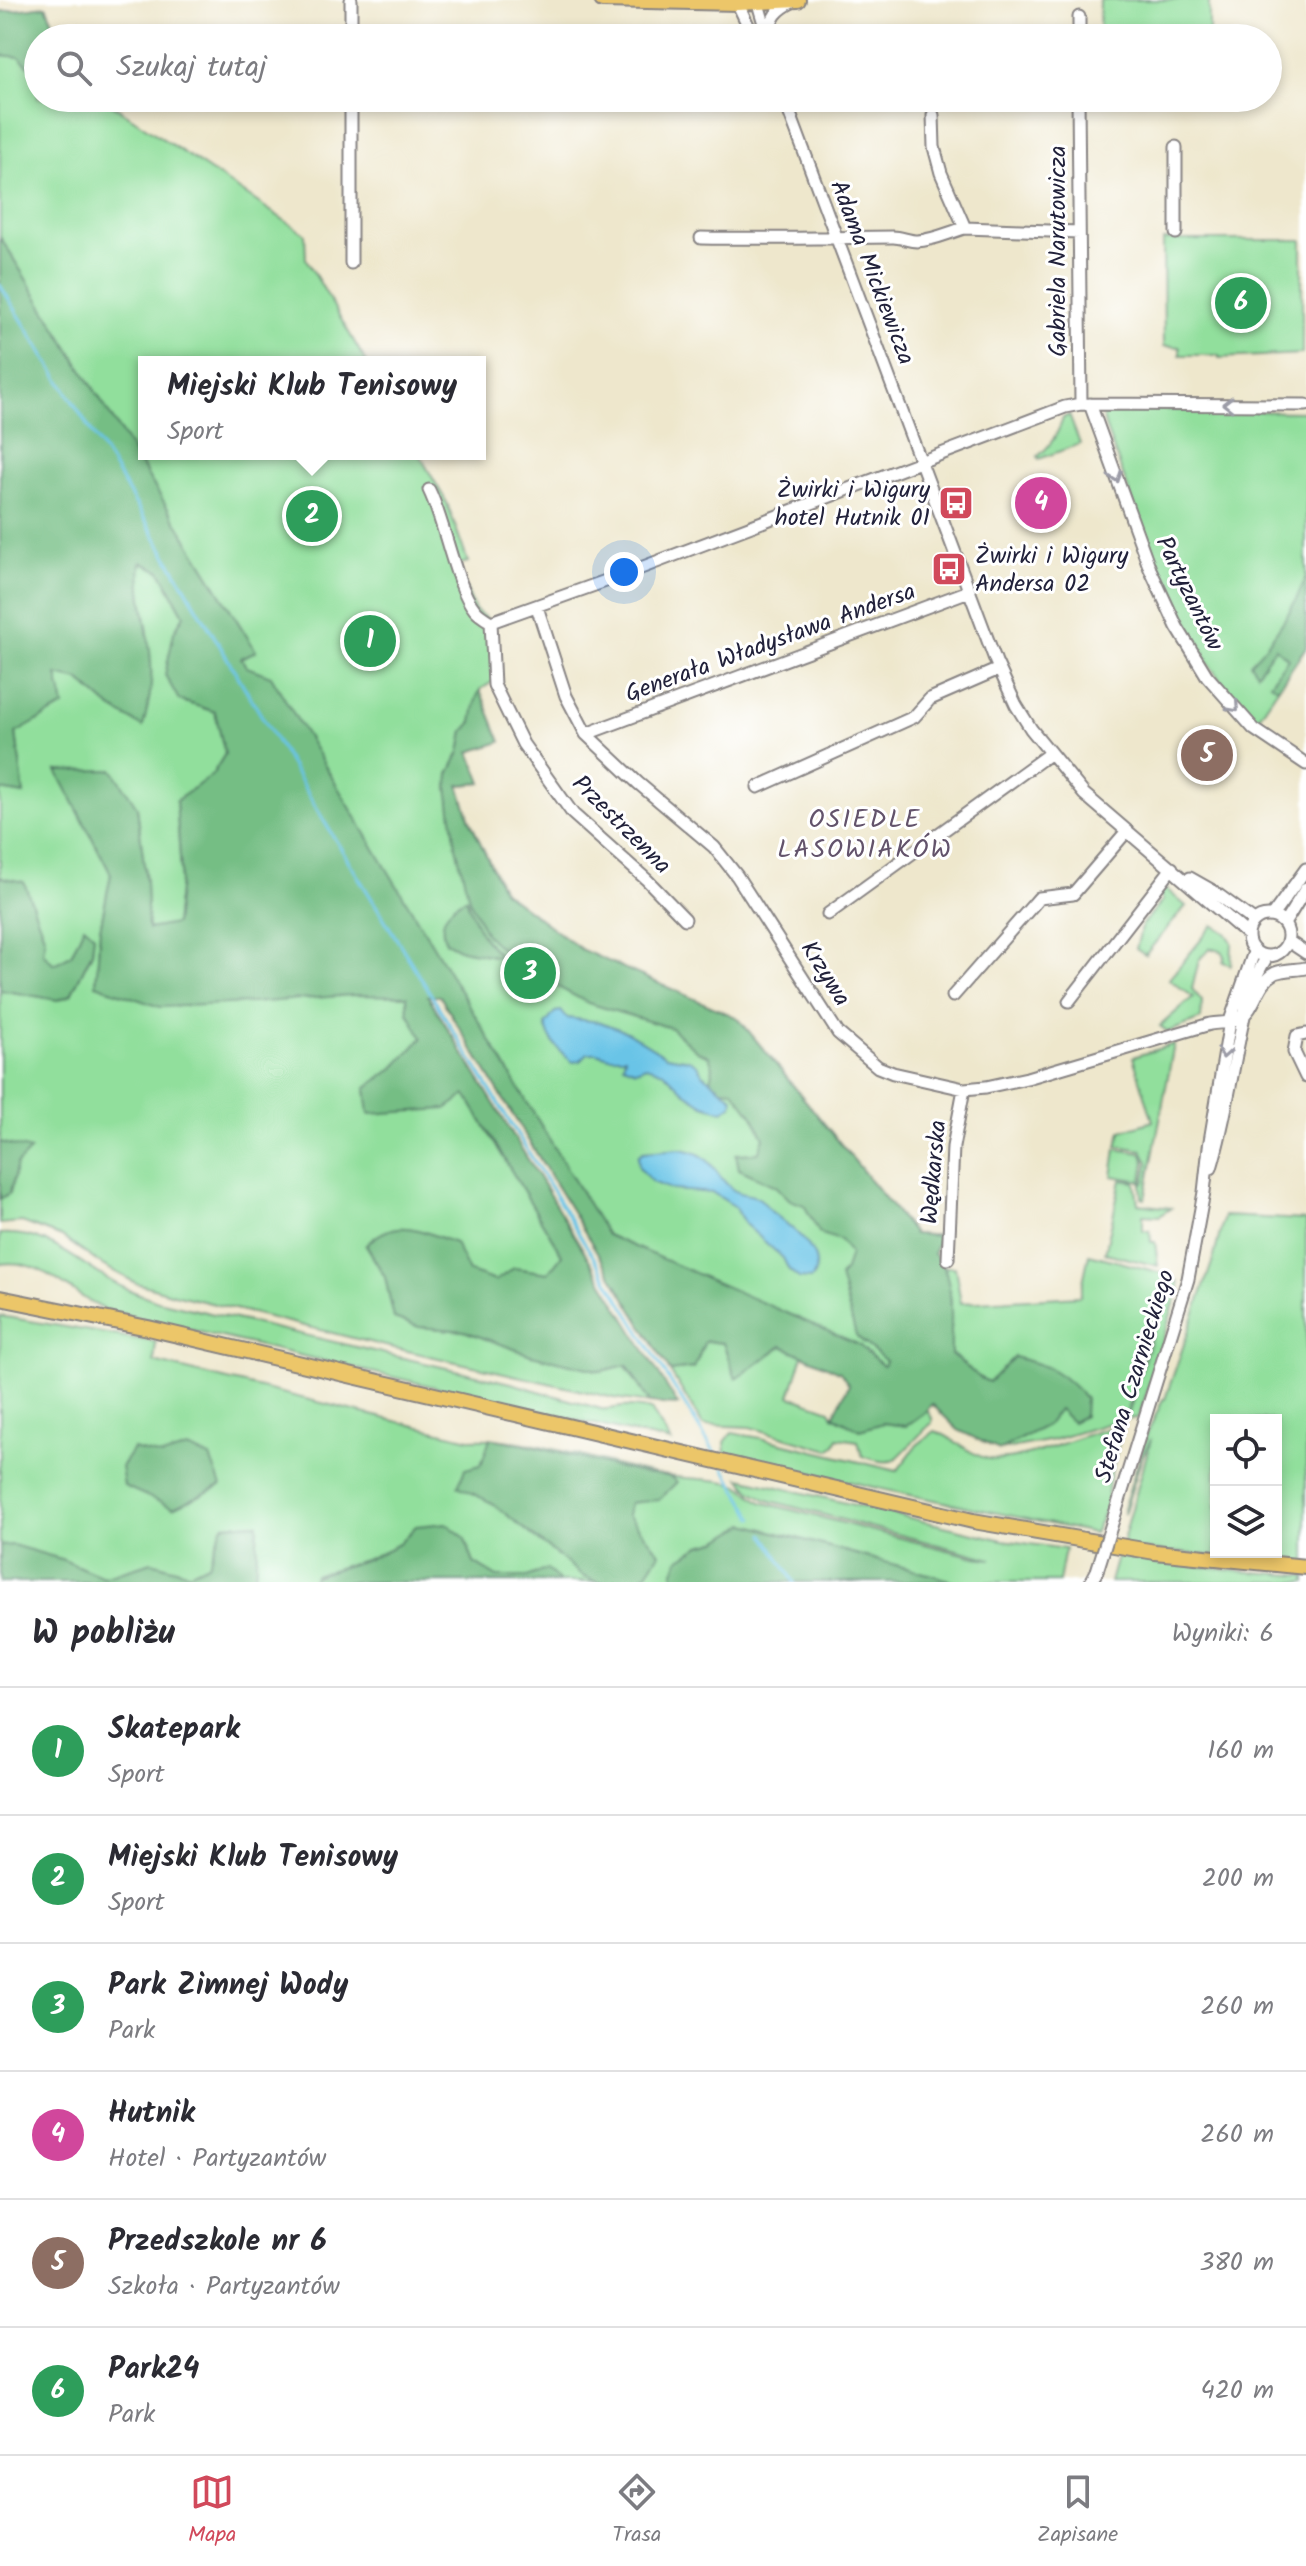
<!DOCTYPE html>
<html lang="pl">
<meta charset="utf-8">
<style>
:root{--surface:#fff;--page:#f7f7f7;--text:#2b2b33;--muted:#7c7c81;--line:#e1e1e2;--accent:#d1495b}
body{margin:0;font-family:Kalam,sans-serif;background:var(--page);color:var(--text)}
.controls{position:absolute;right:24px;bottom:24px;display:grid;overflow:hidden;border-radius:0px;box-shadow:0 4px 12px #0003}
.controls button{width:72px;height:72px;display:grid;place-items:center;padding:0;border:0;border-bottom:2px solid var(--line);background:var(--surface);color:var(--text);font:40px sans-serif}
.you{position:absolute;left:624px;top:572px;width:28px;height:28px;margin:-20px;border:6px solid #fff;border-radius:50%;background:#1a73e8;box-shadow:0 0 0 12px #1a73e833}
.badge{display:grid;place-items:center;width:52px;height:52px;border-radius:50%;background:var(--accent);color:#fff;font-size:26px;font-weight:700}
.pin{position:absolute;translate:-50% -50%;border:4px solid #fff;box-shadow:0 2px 8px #0006}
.popup{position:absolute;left:138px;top:356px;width:348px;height:104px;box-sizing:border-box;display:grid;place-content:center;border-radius:0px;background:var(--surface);filter:drop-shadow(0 2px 6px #0005);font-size:26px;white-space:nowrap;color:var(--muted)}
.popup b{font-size:30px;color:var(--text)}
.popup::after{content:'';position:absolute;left:50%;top:100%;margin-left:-16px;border:16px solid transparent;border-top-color:var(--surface)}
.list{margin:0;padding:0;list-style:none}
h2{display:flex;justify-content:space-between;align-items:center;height:104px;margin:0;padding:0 32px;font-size:34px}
h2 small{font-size:26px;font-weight:400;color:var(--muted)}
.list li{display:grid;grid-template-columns:52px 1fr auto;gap:24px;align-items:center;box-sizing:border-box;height:128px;padding:0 32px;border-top:2px solid var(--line)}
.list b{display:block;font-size:30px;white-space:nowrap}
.list p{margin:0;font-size:26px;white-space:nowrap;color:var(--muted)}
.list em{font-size:26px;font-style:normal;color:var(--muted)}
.icon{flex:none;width:44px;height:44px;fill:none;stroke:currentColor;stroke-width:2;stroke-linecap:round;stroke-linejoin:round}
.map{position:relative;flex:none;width:1306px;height:1582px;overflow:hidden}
.search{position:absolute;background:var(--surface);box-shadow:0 4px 12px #0003;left:24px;right:24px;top:24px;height:88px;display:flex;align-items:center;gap:20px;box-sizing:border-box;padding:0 28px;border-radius:44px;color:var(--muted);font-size:30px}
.sheet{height:872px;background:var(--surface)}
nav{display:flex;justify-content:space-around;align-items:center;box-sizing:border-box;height:112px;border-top:2px solid var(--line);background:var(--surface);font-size:22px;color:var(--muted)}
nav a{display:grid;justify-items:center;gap:4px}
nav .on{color:var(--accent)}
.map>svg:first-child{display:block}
.green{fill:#91df9c;stroke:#5a806c;stroke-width:2;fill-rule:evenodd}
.forest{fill:#74be84;stroke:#4b7060;stroke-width:2}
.water{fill:#69c4e7;stroke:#467391;stroke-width:2}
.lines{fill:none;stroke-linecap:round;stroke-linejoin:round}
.stream{stroke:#69c4e7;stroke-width:3}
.minor-casing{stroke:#888484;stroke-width:15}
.major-casing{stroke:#888484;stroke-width:18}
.minor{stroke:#fff;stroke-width:11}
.major{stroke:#ecc669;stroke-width:14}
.minor-bridge-casing{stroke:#888484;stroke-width:15;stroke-linecap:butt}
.minor-bridge{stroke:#fff;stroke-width:11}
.oneway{stroke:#9c9ca7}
.labels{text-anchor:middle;stroke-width:6;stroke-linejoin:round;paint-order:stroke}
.street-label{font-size:24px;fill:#22223b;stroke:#fff}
.poi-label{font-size:24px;fill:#22223b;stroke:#fff;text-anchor:end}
.neighbourhood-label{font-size:26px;letter-spacing:2px;fill:#63536b;stroke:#fff}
</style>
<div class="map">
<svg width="1306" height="1582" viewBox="0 0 1306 1582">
<rect width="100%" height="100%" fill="#fff"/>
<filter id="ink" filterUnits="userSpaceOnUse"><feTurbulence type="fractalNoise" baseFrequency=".0125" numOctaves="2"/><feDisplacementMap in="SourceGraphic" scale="16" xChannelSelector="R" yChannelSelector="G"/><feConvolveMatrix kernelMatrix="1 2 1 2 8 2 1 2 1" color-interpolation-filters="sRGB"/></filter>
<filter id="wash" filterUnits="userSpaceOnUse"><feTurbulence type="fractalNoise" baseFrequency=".006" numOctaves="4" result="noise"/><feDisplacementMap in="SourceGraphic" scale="32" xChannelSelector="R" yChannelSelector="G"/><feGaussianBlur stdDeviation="1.8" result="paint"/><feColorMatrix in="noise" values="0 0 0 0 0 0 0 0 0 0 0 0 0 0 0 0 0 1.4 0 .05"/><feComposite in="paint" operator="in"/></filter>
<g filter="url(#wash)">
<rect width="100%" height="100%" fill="#eee7cc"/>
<path class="green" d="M1100 0H1209V38H1099Z
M46 6 57 31 67 38H38V98H102L305 234 306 259 366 362H144V454H419L447 503 468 562 456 565 475 610 491 622 494 681 480 690 501 742 470 752 482 783 459 785 470 821 503 891 582 950 738 1018 914 1234 941 1236 882 1371 592 1243 233 660 256 651 0 237V12Z
M1163 240H1302V354L1219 358V355H1180V347L1164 346Z
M1107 409 1306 412V647L1256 721 1221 681 1189 637 1157 567 1105 426 1102 413Z
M1069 415 1080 444 1039 459 1038 456C1051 446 1058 434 1063 418Z
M141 561 160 571 184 615 174 632 179 700 215 712 225 754 212 775 176 801 181 872 175 925 147 929 146 881 137 807 58 771 111 874 100 929 96 985 407 995 408 1013 423 1038 394 1068 366 1088 369 1114 396 1111 466 1095 562 1255 548 1273 514 1268 495 1281 469 1272 366 1246 385 1277 394 1318 419 1327 464 1331 529 1354 601 1371 625 1365 650 1403 614 1398 381 1345 174 1294 136 1283 102 1265 62 1237 22 1222 0 1224V990L58 1000 71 995 92 953 94 935 84 927 71 955 54 965 43 953 45 939 24 883 0 877V790L24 794 16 732 64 706 56 674 79 680 110 707 143 726 148 632 139 581Z
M1166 889 1186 906 1145 955 1136 949 1142 925 1163 900 1160 894Z
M1213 925 1226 933 1232 942 1231 965 1223 962 1225 956 1222 951 1209 948 1199 960 1192 989 1202 1001 1201 1019 1168 1032 1160 1026 1193 997 1169 979Z
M1174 1044 1145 1199 1142 1198 1141 1183H1144L1148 1162 1142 1150 1117 1146 1121 1131 1153 1121 1133 1057Z
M1116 1149 1141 1153 1145 1161 1142 1181 1112 1176Z
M1121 1180 1135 1182 1138 1204 1171 1208 1159 1216 1143 1215V1230L1150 1231 1151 1242H1155L1158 1266 1105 1253Z
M1224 1216 1306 1220V1563L1121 1548 1151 1439 1141 1459 1124 1514 1123 1509 1147 1434 1163 1399H1165L1214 1257ZM1216 1420H1276V1552H1216Z
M0 1234C51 1231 76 1263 118 1285 130 1291 145 1296 158 1301L511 1383 601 1409C609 1410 614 1408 622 1407 632 1406 641 1408 651 1410L671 1442 106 1310C69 1295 43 1257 0 1264Z
M1089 1254 1166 1274 1124 1422 1116 1421 1053 1440 999 1450 1046 1425 1014 1357 989 1382 980 1378 951 1354V1301L945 1267H955L961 1303 1080 1296Z
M1168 1279 1178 1281 1179 1288 1140 1414 1138 1418 1127 1419Z
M0 1316 156 1342 154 1362 469 1439C535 1435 607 1469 675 1477 693 1479 727 1479 742 1487 748 1491 753 1497 761 1502L975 1557 992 1559 767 1500 751 1491 740 1478 1003 1540 1065 1549 1059 1582H957L746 1524 717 1541 700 1545 673 1573 677 1582H560L547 1570 527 1577H497L474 1563 464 1537 416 1526 399 1544 368 1559 314 1575 312 1582H255L258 1523 223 1525 208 1564 190 1573 152 1562 103 1577 61 1559 0 1546Z
M705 1341 723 1343 736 1378 782 1346 803 1355 790 1396 830 1410 833 1416 860 1430 883 1423 906 1426 927 1410 932 1418V1423C924 1429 899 1458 894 1460 885 1464 871 1459 862 1456L858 1441 838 1438 834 1446 829 1450 750 1427 703 1425 670 1371 694 1368Z
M1118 1426 1123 1427 1109 1481 1106 1508 1094 1533 886 1490 726 1453 725 1442 732 1433 761 1438 897 1471 917 1445 935 1431C953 1437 967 1453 985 1458 1015 1468 1084 1432 1118 1426Z
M1117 1557 1238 1571 1306 1576V1582H1110Z"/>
<path class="forest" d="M46 6 57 31 67 38H38L37 73 19 57 0 55V12Z
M0 237 256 651 241 658 247 667 271 676 607 1235 858 1344 883 1366 886 1361 856 1336 840 1277 845 1270 850 1253 840 1240 820 1234 804 1205 790 1200 776 1186 739 1169 736 1154 758 1153 764 1138 753 1116 733 1090 722 1089 710 1080 713 1067 709 1056 697 1051 671 1028 588 1003 554 985 507 955 486 935 469 899 456 847 448 788 449 774 460 752 464 731 472 722 476 699 480 690 501 742 470 752 482 783 459 785 470 821 503 891 582 950 738 1018 914 1234 941 1236 933 1254C957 1272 950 1326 951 1354L980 1378 989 1382 1014 1357C1050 1366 1060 1371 1085 1398L1084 1416 1072 1422 1059 1409 1047 1425 999 1450 958 1430 932 1404 924 1413 906 1426 883 1423 860 1430 833 1416 849 1385 840 1372 782 1346 736 1379 723 1343 705 1341 694 1368 670 1371 440 996H428L678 1405 650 1403 627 1365 601 1371 531 1355 464 1331 419 1327 394 1318 385 1277 366 1245C397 1215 420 1231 455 1243L469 1272 495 1281 514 1268 548 1273 562 1255 466 1095 446 1109 369 1114 366 1088 394 1068 422 1038 408 1012 407 996 354 995 251 1003 160 1007 96 985 100 929 111 874 57 771 113 770 137 807 146 881 148 929 175 924 181 872 176 801 212 775 225 754 215 712 179 700 165 675 174 632 184 615 160 571 141 562C137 602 154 642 151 683 151 697 146 713 143 727L110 707 79 680 57 675 64 706 16 733 24 794 0 790Z
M1306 576V647L1278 688 1270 683 1288 658 1275 648 1257 673 1250 663C1271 643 1297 604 1306 576Z
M0 877 24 882 45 939 43 953 54 964 71 955 84 926 94 935 92 952 71 995 58 1000 0 990Z
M466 898C476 925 480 939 504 958L461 950 446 942C437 922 447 907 466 898Z
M0 1142 31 1150 17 1164 10 1193 0 1199Z
M490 1438C541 1446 591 1463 642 1473 654 1475 668 1473 677 1482L659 1500 630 1503 628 1515 660 1553 647 1573 637 1582H598L584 1577 492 1503 458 1486 465 1469 481 1465Z
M187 1448 210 1457 221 1486 173 1508 124 1486 121 1467 133 1449 162 1456Z
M258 1523 255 1582H0V1546L13 1545 61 1559 103 1577 152 1562 189 1573 208 1564 223 1525Z
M446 1523 464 1537 474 1563 497 1577H527L547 1569 560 1582H312L314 1576 368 1559 399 1544 416 1526Z
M746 1524 764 1529 957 1582H677L673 1573 679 1559 701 1545 717 1541Z"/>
<path class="water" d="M561 1011 567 1018 600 1022 627 1032 666 1056 689 1060 697 1065 704 1075 733 1098 732 1105 723 1111 704 1105 684 1092 664 1072 646 1066 636 1070 623 1065 625 1057H609L597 1053H588L580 1061 573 1062C559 1052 550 1041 545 1025L555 1012Z
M680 1149C714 1153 712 1173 732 1189 741 1196 752 1193 760 1199 765 1203 768 1209 773 1213 791 1227 830 1255 811 1279L799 1278 789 1270 783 1258 745 1224 734 1206 713 1193 673 1190 652 1182 639 1167 638 1156 643 1152Z"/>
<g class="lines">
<path class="stream" d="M0 285 113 466 333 836 716 1455
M724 1468 754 1518
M764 1534 794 1582"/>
</g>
</g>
<g filter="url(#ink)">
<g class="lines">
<g class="minor-casing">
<path id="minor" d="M351 0V38
M736 0 754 38
M757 0 767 34
M768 37C771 17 776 10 794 1
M1079 38V17
M351 98V263
M784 98 996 662 1016 705 1031 729 1084 794 1247 934
M1078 98 1081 404
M933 115 934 147 941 173 965 228
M1176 147V233
M701 238C765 239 829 238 893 237 901 237 909 241 917 241 935 240 949 232 965 228L1079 232
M1090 404 1150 569 1177 627 1207 676 1254 729 1306 764
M429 490C445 522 455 586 475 610 479 615 486 619 491 622
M537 607 566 696 586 734 638 783 714 847 737 876 838 1033 878 1067 893 1073 964 1089 986 1087 1027 1078 1210 1024C1220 1022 1231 1024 1240 1018 1257 1007 1256 983 1275 973 1284 969 1296 970 1306 968
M491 622 617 577 1065 407 1081 404 1306 405
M491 622 494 685 523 744 573 814 647 880 685 919
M586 734 969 591
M758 787 914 717 930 699 999 669
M1190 878 1213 891 1254 921
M828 914 1049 754
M1248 936a20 20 0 1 1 40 0a20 20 0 1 1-40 0Z
M1272 916 1306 869
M1284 924 1306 888
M1288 941 1306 953
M953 996 1033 905 1039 898 1073 894 1127 831
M1069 1001 1172 868
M1306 1034 1297 1036 1294 1052 1306 1077
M1211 1168C1224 1126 1230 1083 1239 1040 1245 1011 1250 982 1267 957
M948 1259 953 1147 964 1089
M1114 1517 1188 1279 1204 1192 1209 1147 1230 1021 1254 952
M1091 1582 1097 1571"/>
</g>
<g class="major-casing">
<path id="major" d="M602 0 737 3 798 0
M0 1298 148 1328 973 1521 1155 1552 1306 1567"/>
</g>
<use href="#minor" class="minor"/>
<use href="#major" class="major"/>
<g class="minor-bridge-casing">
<path id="minor-bridge" d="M1097 1571 1114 1517"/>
</g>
<use href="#minor-bridge" class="minor-bridge"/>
</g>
<defs><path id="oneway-chevron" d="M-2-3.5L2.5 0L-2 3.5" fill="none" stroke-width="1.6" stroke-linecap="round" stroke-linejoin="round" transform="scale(2)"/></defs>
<g class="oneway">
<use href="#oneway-chevron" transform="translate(1228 404) rotate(-179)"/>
<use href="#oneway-chevron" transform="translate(1116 477) rotate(70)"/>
<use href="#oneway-chevron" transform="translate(1234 707) rotate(48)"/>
<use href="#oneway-chevron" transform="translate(1224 1053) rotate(100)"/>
</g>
</g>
<defs>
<g id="bus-square" transform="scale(1.8)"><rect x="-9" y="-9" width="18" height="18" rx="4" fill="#d1495b" stroke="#fff"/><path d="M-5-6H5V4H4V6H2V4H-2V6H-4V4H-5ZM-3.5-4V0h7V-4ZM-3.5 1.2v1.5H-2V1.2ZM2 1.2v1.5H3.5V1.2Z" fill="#fff"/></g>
</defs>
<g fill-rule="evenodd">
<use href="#bus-square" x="956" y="503"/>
<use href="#bus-square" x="949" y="569"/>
</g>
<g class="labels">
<g class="street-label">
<text transform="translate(1057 251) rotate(-90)" y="8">Gabriela Narutowicza</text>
<text transform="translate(873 272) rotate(69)" y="8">Adama Mickiewicza</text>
<text transform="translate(1190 593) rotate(64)" y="8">Partyzantów</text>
<text transform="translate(770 642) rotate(-20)" y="8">Generała Władysława Andersa</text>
<text transform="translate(622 824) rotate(45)" y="8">Przestrzenna</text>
<text transform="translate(826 973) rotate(58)" y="8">Krzywa</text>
<text transform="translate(933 1172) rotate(-85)" y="8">Wędkarska</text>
<text transform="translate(1134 1376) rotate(-73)" y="8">Stefana Czarnieckiego</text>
</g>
<g class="poi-label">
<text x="930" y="497">Żwirki i Wigury<tspan x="930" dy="28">hotel Hutnik 01</tspan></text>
<text x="975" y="563" text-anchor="start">Żwirki i Wigury<tspan x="975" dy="28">Andersa 02</tspan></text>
</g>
<g class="neighbourhood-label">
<text x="865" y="827">OSIEDLE<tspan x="865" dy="30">LASOWIAKÓW</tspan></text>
</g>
</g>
</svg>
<div class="controls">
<button><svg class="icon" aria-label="locate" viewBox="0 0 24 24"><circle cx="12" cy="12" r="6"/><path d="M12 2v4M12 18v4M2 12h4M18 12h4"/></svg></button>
<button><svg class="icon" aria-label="layers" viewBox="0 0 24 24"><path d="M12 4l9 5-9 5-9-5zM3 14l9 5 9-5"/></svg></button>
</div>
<div class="you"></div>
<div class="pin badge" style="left:370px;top:641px;background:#2e9e5b">1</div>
<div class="pin badge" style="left:312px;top:516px;background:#2e9e5b">2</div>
<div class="popup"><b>Miejski Klub Tenisowy</b>Sport</div>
<div class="pin badge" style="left:530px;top:973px;background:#2e9e5b">3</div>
<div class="pin badge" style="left:1041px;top:503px;background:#d1479c">4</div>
<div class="pin badge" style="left:1207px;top:755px;background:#8d6e63">5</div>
<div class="pin badge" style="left:1241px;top:303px;background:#2e9e5b">6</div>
<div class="search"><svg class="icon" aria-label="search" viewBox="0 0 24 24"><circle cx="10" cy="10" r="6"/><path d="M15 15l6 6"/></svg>Szukaj tutaj</div>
</div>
<section class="sheet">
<h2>W pobliżu<small>Wyniki: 6</small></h2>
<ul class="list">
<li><span class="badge" style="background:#2e9e5b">1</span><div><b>Skatepark</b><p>Sport</p></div><em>160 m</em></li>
<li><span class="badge" style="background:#2e9e5b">2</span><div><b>Miejski Klub Tenisowy</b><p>Sport</p></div><em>200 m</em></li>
<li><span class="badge" style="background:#2e9e5b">3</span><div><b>Park Zimnej Wody</b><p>Park</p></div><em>260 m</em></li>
<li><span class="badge" style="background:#d1479c">4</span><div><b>Hutnik</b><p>Hotel · Partyzantów</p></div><em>260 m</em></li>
<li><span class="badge" style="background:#8d6e63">5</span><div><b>Przedszkole nr 6</b><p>Szkoła · Partyzantów</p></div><em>380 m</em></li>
<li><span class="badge" style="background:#2e9e5b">6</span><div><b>Park24</b><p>Park</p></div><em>420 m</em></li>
</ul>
</section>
<nav>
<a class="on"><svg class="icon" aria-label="map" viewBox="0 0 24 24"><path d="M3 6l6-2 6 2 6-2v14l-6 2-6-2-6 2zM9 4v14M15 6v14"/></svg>Mapa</a>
<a><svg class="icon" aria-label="directions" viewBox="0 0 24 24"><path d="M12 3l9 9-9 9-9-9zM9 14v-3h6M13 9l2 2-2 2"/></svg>Trasa</a>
<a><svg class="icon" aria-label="saved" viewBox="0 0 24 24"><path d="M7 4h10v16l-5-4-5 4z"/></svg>Zapisane</a>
</nav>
